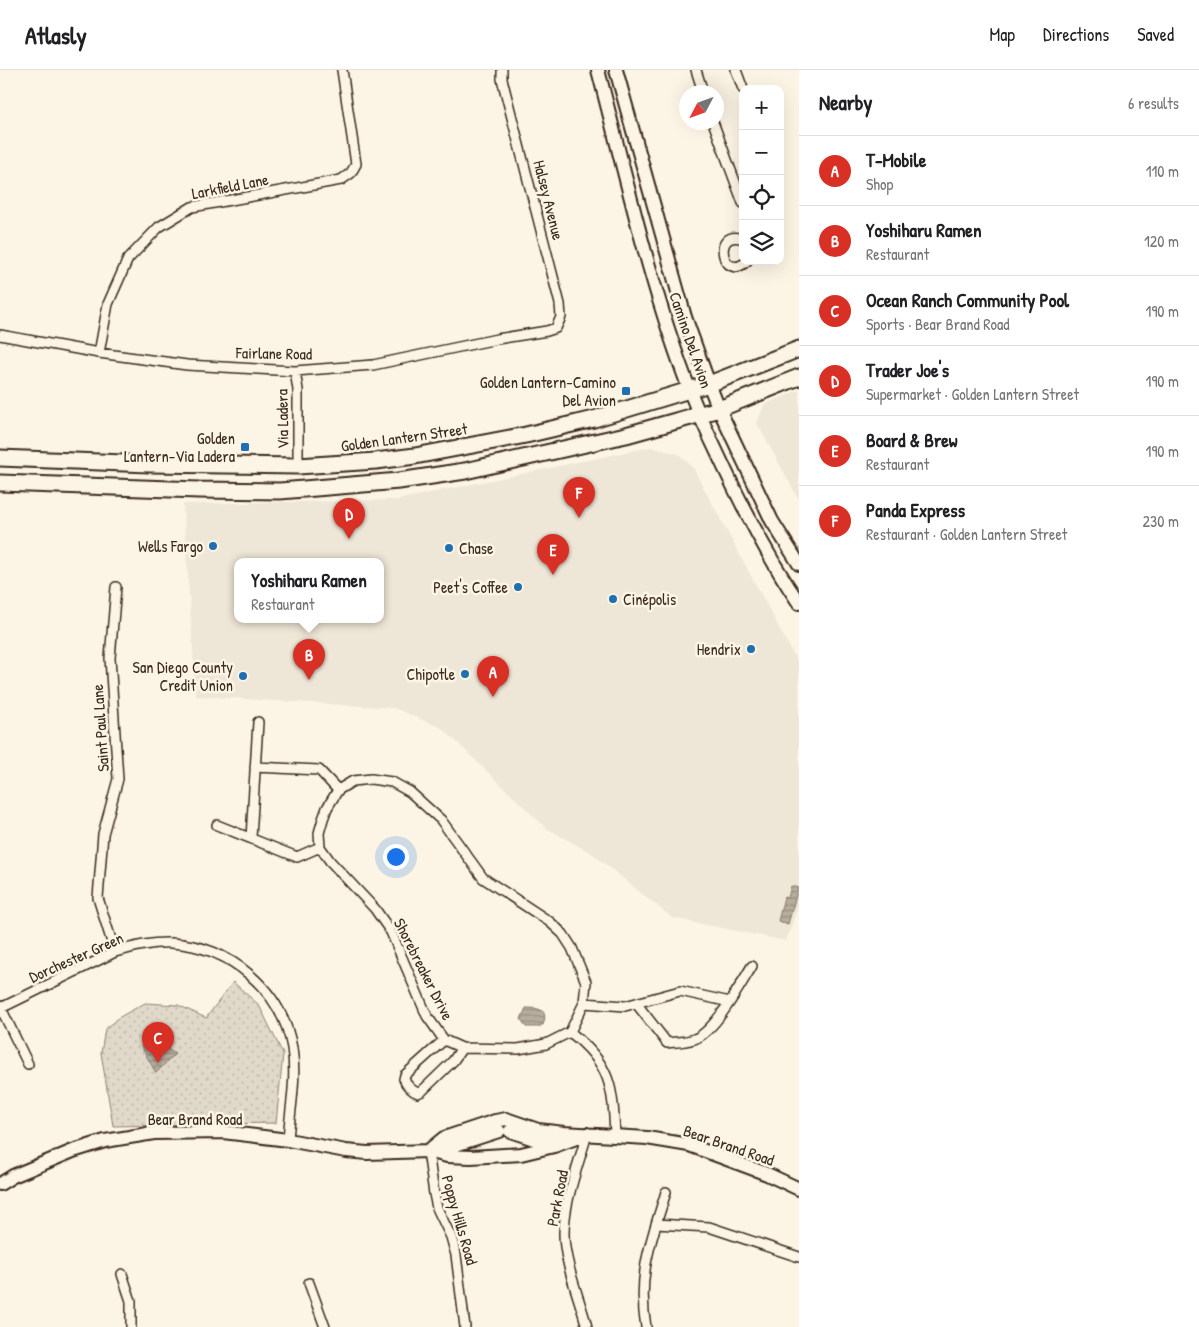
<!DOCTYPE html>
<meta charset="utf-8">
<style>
:root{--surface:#fff;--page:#f2f2f2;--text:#202124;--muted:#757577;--line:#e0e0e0;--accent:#d93025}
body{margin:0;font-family:"Patrick Hand",sans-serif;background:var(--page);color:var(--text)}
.controls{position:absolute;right:15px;top:15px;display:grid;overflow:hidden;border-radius:10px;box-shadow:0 5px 20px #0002}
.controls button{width:45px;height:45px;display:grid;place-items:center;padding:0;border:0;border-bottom:1px solid var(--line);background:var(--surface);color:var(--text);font:25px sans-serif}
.compass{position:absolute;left:679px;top:15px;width:45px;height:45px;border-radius:50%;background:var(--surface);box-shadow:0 5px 20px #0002;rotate:229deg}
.you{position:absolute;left:395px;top:786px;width:18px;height:18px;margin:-12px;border:4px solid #fff;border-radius:50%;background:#1a73e8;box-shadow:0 0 0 8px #1a73e833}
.badge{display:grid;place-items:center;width:32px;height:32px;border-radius:50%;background:var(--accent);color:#fff;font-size:16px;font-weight:700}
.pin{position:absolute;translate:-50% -41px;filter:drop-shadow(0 1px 2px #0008)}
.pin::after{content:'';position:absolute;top:26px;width:18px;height:15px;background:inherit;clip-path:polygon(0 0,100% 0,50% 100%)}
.popup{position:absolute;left:234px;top:488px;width:150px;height:65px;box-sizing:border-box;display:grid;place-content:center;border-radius:10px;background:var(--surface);filter:drop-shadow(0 1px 4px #0005);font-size:16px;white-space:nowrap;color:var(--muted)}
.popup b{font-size:19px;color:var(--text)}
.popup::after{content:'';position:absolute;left:50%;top:100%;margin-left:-10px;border:10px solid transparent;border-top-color:var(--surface)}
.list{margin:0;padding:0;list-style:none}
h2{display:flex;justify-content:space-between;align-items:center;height:65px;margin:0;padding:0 20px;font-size:21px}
h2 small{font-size:16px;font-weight:400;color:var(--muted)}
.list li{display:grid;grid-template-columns:32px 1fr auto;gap:15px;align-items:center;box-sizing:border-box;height:70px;padding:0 20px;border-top:1px solid var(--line)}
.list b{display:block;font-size:19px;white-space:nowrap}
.list p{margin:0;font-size:16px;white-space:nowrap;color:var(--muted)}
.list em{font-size:16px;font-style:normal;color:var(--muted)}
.icon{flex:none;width:28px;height:28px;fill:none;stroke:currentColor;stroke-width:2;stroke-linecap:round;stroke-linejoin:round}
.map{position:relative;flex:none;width:799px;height:1257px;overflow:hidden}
header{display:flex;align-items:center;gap:30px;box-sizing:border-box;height:70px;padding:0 25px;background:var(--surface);border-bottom:1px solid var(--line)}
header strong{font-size:24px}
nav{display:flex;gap:28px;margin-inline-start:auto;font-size:18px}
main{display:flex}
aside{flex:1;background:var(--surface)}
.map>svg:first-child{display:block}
.built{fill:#eee6d6;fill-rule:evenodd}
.park{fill:url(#park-dots);stroke:#8e8173}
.water{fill:url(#water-rules);stroke:#85796b}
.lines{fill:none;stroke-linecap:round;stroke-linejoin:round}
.street-casing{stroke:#3b2a1e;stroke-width:12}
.secondary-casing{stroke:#3b2a1e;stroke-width:16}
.primary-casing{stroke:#3b2a1e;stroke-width:19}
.street{stroke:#fcf5e5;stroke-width:9}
.secondary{stroke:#fcf5e5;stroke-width:12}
.primary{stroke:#fcf5e5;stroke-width:15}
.poi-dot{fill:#1f6fb2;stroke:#fcf5e5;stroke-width:2}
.labels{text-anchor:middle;stroke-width:5;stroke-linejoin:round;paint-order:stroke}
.street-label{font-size:16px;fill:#3b2a1e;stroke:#fcf5e5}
.poi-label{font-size:16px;fill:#3b2a1e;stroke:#fcf5e5;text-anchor:end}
</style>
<header>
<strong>Atlasly</strong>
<nav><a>Map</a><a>Directions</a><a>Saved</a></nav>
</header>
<main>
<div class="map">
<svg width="799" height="1257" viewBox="0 0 799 1257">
<defs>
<pattern id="park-dots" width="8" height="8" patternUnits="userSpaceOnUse" patternTransform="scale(1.25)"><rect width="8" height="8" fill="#e0d8c8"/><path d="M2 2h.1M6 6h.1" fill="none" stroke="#c1baab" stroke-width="1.8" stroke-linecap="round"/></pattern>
<pattern id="water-rules" width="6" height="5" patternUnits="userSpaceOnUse" patternTransform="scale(1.25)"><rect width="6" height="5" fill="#b7ad9e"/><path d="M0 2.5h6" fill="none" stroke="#968d80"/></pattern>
</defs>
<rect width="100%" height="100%" fill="#fcf5e5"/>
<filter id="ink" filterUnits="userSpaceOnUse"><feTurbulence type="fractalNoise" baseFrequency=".02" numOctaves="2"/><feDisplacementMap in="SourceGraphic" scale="10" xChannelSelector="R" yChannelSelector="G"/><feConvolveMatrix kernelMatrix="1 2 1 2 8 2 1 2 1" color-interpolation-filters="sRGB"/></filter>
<g filter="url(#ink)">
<path class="built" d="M799 320V430L757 353 764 335Z
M650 377 679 384 693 398 799 595V834L786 871 672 848 593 784 546 758 442 658 394 638 196 626 183 434 396 430ZM238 491H380V549H238Z"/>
<path class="park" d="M233 912 259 935 283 984 276 1053 113 1056 101 983 105 959 118 948 145 933 178 935 206 948Z"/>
<path class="water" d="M791 816 798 818 788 854 778 851 784 827 788 828Z
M526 938C539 938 549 939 543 955H540V957H526L521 949Z
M154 970 175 984 156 1003 141 976Z"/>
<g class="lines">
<g class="street-casing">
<path id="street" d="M696 0 703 22
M736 0 743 19
M713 52 743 133
M743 169C711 158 722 214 747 191
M0 265 99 283 187 295 295 301 373 295 497 269 547 261 556 258 561 247 560 234 502 9V0
M99 283 108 234 128 189 159 157 192 137 341 110 351 103 356 94 342 0
M295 301 298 320V396
M255 697 319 700 338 720
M217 755 297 787 320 777
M251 768 258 652
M115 882 98 828 103 764 118 709 110 588 116 517
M584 933 625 936 680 921 730 932
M636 933 667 973C675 972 686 972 694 969 714 963 741 914 752 896
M0 936 28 994
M1 938 115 882C133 877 152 872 171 873 230 876 282 920 292 978 297 1009 290 1039 288 1070
M570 962 584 933 586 912 572 878 563 864 550 852 483 808 441 750 410 722 392 712 371 709 353 711 338 720 327 738 323 749 319 763 320 777 330 791 375 839 391 862 427 946 444 970 462 978 518 979 546 974 570 962C611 994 613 1017 615 1066
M444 970 405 1005 404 1009C406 1015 412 1021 418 1023L422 1021 453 991 462 978
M587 1064C578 1096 564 1131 564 1164 564 1192 580 1230 587 1257
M428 1081 434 1124 437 1138 451 1167 456 1185 465 1257
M656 1154 709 1157 799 1187
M122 1204 131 1231V1257
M309 1213 325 1257
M646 1257C637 1205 651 1171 666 1122"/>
</g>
<g class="secondary-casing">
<path id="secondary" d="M598 0C626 107 650 217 690 321 699 346 711 369 722 393 745 442 769 489 799 533
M616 0 685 247 709 314 719 339 772 451 799 494
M510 1061 537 1070 557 1065
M430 1080 449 1077 499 1061
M428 1081 444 1068 495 1051 506 1049 538 1060 564 1063 647 1068 689 1075 767 1104 799 1119
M0 1114 13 1106 73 1081 105 1071 154 1063 223 1062 288 1070 346 1081 367 1083 428 1081 447 1086 471 1087 521 1084 554 1076 587 1064"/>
</g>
<g class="primary-casing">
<path id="primary" d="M0 388 149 394 298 396 376 391 415 386 526 365 594 349 709 314 799 279
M0 413 199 420 280 421 399 411 465 401 626 365 719 339 799 307"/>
</g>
<use href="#street" class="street"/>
<use href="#secondary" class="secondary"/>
<use href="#primary" class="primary"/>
</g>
</g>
<g class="poi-dot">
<rect x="621" y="316" width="10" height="10" rx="2.5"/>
<rect x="240" y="372" width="10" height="10" rx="2.5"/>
<circle cx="213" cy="476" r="5"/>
<circle cx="449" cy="478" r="5"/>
<circle cx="518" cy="517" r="5"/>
<circle cx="613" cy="529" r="5"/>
<circle cx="751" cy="579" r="5"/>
<circle cx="465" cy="604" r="5"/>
<circle cx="243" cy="606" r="5"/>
</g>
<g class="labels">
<g class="street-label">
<text transform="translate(230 116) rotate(-11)" y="6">Larkfield Lane</text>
<text transform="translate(549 130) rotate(76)" y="6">Halsey Avenue</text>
<text transform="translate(691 270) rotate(71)" y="6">Camino Del Avion</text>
<text transform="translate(274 283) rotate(1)" y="6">Fairlane Road</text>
<text transform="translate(282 349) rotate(-91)" y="6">Via Ladera</text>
<text transform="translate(404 367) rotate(-8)" y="6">Golden Lantern Street</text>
<text transform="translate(100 658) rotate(-94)" y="6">Saint Paul Lane</text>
<text transform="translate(76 887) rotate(-24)" y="6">Dorchester Green</text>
<text transform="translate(424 899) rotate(63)" y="6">Shorebreaker Drive</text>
<text x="195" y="1055">Bear Brand Road</text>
<text transform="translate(729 1075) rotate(19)" y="6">Bear Brand Road</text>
<text transform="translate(557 1128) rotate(-79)" y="6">Park Road</text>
<text transform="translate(460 1150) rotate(74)" y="6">Poppy Hills Road</text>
</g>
<g class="poi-label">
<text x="616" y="318">Golden Lantern-Camino<tspan x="616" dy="18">Del Avion</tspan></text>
<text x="235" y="374">Golden<tspan x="235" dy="18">Lantern-Via Ladera</tspan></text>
<text x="203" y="482">Wells Fargo</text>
<text x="459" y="484" text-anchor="start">Chase</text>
<text x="508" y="523">Peet's Coffee</text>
<text x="623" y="535" text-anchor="start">Cinépolis</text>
<text x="741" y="585">Hendrix</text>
<text x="233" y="603">San Diego County<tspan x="233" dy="18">Credit Union</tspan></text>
<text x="455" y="610">Chipotle</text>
</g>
</g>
</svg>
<div class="controls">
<button>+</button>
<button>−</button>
<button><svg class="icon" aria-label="locate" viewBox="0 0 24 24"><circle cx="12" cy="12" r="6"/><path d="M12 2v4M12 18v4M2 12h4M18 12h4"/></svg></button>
<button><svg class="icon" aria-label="layers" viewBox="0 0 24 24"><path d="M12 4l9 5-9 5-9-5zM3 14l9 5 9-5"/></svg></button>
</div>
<svg class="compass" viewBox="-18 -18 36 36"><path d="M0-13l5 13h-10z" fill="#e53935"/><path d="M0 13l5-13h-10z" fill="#757577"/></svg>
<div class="you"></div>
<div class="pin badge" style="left:493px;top:627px">A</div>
<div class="pin badge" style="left:309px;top:610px">B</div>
<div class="popup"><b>Yoshiharu Ramen</b>Restaurant</div>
<div class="pin badge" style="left:158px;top:993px">C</div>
<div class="pin badge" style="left:349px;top:469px">D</div>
<div class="pin badge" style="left:553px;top:505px">E</div>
<div class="pin badge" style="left:579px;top:448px">F</div>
</div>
<aside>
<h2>Nearby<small>6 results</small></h2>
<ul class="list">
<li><span class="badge">A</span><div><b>T-Mobile</b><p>Shop</p></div><em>110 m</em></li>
<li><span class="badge">B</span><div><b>Yoshiharu Ramen</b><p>Restaurant</p></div><em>120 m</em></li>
<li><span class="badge">C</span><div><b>Ocean Ranch Community Pool</b><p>Sports · Bear Brand Road</p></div><em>190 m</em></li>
<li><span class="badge">D</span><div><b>Trader Joe's</b><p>Supermarket · Golden Lantern Street</p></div><em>190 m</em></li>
<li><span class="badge">E</span><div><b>Board &amp; Brew</b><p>Restaurant</p></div><em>190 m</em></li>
<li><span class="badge">F</span><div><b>Panda Express</b><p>Restaurant · Golden Lantern Street</p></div><em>230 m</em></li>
</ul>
</aside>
</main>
